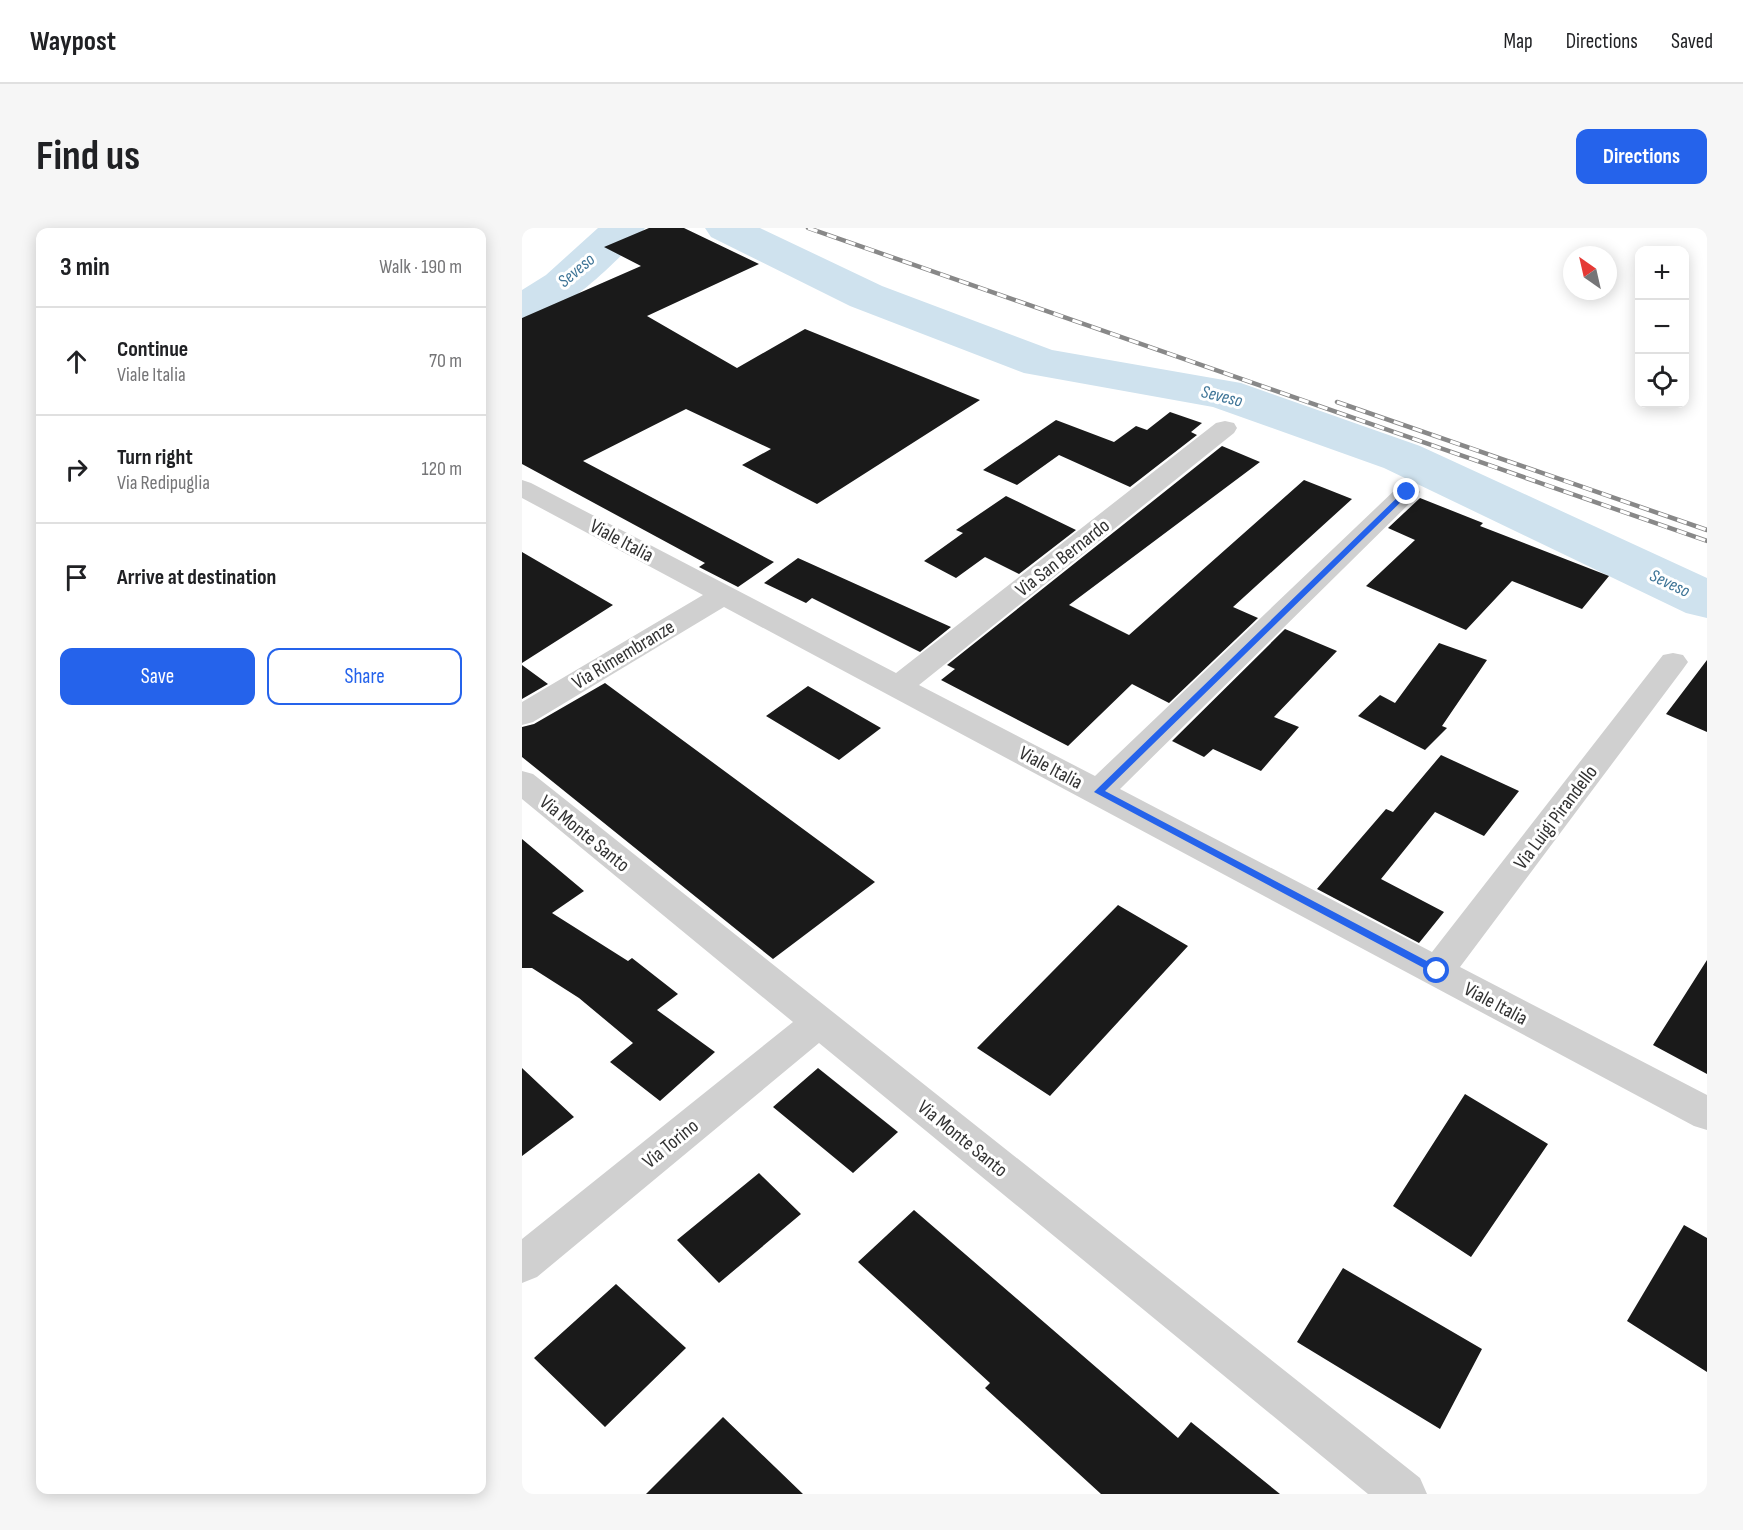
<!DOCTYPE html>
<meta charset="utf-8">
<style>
:root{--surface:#fff;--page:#f6f6f6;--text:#202124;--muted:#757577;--line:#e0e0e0;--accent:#2563eb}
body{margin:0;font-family:"Sofia Sans Condensed",sans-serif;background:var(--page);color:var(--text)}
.controls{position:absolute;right:18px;top:18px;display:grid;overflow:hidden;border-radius:12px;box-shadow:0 3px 15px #0003}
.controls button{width:54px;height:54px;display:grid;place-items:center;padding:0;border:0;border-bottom:2px solid var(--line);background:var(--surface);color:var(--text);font:30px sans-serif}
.compass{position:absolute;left:1041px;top:18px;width:54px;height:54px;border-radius:50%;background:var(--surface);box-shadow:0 3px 15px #0003;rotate:326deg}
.stop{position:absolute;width:18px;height:18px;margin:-14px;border:4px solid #2563eb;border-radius:50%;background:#fff}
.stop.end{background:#2563eb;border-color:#fff;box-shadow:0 2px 6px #0008}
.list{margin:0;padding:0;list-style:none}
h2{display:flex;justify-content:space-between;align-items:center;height:78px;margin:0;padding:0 24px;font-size:26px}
h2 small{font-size:20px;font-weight:400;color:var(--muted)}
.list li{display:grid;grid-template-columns:39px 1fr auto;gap:18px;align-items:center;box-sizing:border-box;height:108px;padding:0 24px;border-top:2px solid var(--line)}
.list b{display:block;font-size:22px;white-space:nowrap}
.list p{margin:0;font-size:20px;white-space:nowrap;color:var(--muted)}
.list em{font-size:20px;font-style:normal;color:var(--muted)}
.actions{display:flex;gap:12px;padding:18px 24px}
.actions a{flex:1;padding:14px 0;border:2px solid var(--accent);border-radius:12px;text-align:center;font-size:21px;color:var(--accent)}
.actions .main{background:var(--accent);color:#fff}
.icon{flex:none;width:33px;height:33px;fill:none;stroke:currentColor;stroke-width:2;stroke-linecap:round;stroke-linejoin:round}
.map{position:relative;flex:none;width:1185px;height:1266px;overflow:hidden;border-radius:12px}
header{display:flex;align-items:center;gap:36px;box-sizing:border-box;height:84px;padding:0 30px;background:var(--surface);border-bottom:2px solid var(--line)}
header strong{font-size:28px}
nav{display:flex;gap:33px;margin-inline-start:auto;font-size:21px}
.intro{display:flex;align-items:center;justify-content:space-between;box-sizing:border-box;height:144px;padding:0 36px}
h1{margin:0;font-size:42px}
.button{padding:15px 27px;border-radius:12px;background:var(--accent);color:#fff;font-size:21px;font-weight:700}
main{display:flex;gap:36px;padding:0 36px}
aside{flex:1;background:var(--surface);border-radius:12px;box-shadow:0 3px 15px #0003}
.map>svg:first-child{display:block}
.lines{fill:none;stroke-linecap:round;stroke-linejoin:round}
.river{fill:#cfe2ee;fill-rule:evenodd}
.building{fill:#1a1a1a}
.minor{fill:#d0d0d0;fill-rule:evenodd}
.rail-casing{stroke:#888;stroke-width:4.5}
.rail{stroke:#fff;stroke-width:3;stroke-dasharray:10;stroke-linecap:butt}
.route{fill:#2563eb}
.labels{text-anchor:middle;stroke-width:6;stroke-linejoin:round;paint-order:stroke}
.far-water-label{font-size:18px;font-style:italic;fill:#3f7597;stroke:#fff}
.street-label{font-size:20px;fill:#333;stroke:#fff}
</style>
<header>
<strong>Waypost</strong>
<nav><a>Map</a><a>Directions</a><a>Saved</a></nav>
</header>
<div class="intro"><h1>Find us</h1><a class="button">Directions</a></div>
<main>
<aside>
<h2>3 min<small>Walk · 190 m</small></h2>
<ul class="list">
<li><svg class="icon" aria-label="ahead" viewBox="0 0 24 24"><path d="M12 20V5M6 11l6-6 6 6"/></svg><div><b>Continue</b><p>Viale Italia</p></div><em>70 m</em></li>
<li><svg class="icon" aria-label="right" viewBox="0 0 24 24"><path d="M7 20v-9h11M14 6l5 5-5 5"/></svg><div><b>Turn right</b><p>Via Redipuglia</p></div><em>120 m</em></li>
<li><svg class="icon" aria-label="arrive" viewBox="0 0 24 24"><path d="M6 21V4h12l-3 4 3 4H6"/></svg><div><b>Arrive at destination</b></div></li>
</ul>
<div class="actions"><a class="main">Save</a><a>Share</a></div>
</aside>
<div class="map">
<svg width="1185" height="1266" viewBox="0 0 1185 1266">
<rect width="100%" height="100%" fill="#fff"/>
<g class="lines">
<path class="river" d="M76 0H123C107 23 58 69 32 81 22 86 10 87 0 90V62L24 47Z
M183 0H238L360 58 530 122 719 155 898 218 1185 350V390L1164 385 862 240 691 179 502 145 328 78 189 9Z"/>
</g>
<path class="building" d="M127 0H162L237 36 125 88 215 140 283 101 458 172 295 276 220 237 249 221 164 181 61 233 252 334 216 359 177 339 183 335 0 236V90L119 38 82 19Z
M648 184 680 195 669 204 675 207 608 259 537 227 495 257 461 242 534 192 592 214 614 198 625 202Z
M700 218 738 234 547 377 607 407 782 252 830 271 711 379 736 390 647 475 610 456 546 518 419 452 433 441 425 437Z
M484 268 554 302 497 346 463 329 434 350 402 333 441 305 434 302Z
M898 270 961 295 958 298 1087 348 1060 381 990 353 944 402 844 358 893 312 866 300Z
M0 324 91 377 0 435Z
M276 330 429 399 398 424 290 370 284 375 242 355Z
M763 401 815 423 752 489 777 499 739 543 691 521 682 529 650 513Z
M917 415 965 432 920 498 925 500 903 522 836 488 858 467 873 475Z
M1185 432V504L1144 486Z
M0 437 26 456 0 471Z
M83 455 353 654 251 731 0 529V499L12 496Z
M286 458 359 500 317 532 244 488Z
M919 527 997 563 962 608 913 584 859 651 922 684 897 715 795 661 864 581 871 584Z
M0 611 62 663 30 685 106 733 110 730 156 766 135 782 193 824 138 873 88 834 111 815 57 770 10 740H0Z
M596 677 666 718 528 868 455 820Z
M1185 732V846L1131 817Z
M0 840 52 889 0 928Z
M296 840 376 904 331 945 251 879Z
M943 866 1026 916 949 1029 871 978Z
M237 945 279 986 197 1055 155 1012Z
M392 982 656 1210 669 1194 758 1266H579L463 1160 468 1155 336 1034Z
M1162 997 1185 1010V1144L1105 1093Z
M821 1040 960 1121 918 1201 775 1114Z
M94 1056 164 1120 83 1199 12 1130Z
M201 1189 281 1266H124Z"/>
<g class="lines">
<path class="minor" d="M703 193 712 195 715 200 712 205 397 457 573 548 876 259 885 256 894 259 898 264 894 269 598 561 910 724 1141 427 1151 425 1161 427 1166 434 1161 441 938 739 1185 867V902L1172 898 202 379 11 494 0 497V474L181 367 0 270V252L9 255 374 445 694 195Z
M0 543 11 546 898 1250 905 1266H846L297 815 15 1049 0 1055V1011L271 794 0 571Z"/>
<g class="rail-casing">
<path id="rail" d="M286 0 1185 313
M815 174 1185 302"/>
</g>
<use href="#rail" class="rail"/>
</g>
<path class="route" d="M882 263 889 264 583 563 918 740V746L915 747 572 564Z"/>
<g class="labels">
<g class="far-water-label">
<text transform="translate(54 42) rotate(-40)" y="6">Seveso</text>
<text transform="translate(700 168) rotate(14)" y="6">Seveso</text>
<text transform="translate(1148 355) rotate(25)" y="6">Seveso</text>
</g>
<g class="street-label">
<text transform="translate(100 312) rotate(28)" y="7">Viale Italia</text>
<text transform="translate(540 329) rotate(-38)" y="7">Via San Bernardo</text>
<text transform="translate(101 426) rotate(-31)" y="7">Via Rimembranze</text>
<text transform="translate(529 539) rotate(28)" y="7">Viale Italia</text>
<text transform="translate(1033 589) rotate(-53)" y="7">Via Luigi Pirandello</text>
<text transform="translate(63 605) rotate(39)" y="7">Via Monte Santo</text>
<text transform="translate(974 775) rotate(28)" y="7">Viale Italia</text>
<text transform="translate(441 910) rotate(39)" y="7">Via Monte Santo</text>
<text transform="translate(148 915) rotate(-39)" y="7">Via Torino</text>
</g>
</g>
</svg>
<div class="controls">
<button>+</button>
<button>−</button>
<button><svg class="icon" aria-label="locate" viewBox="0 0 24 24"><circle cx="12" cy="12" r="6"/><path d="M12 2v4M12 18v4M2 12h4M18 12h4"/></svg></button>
</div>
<svg class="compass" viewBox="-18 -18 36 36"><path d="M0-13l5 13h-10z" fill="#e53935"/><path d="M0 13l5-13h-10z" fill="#757577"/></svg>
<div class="stop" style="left:915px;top:743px"></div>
<div class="stop end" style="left:885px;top:264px"></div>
</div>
</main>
